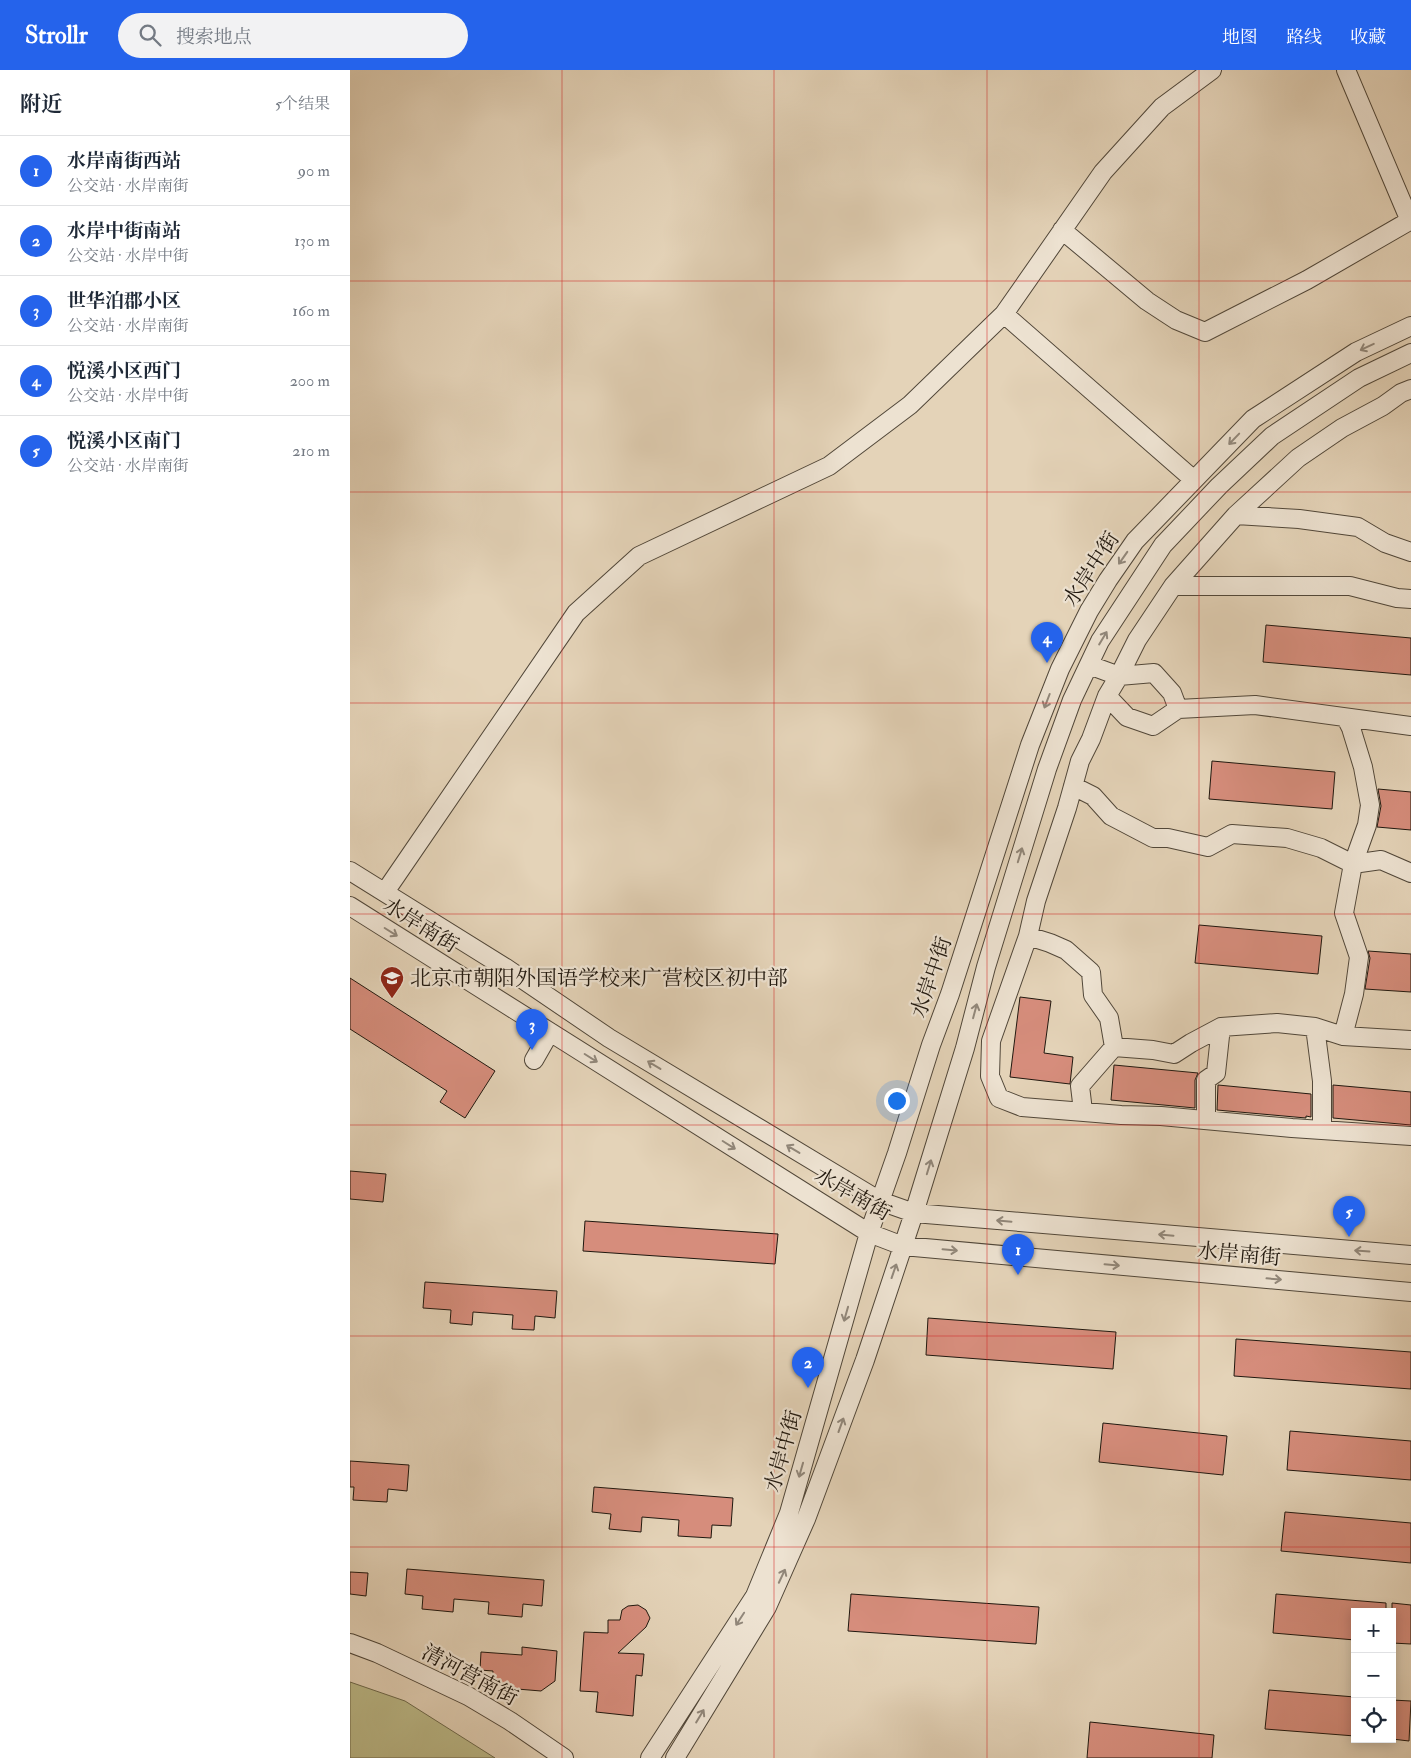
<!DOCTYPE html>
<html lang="zh">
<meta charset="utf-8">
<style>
:root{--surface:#fff;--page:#f2f2f3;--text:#1f2937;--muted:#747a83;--line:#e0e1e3;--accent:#2563eb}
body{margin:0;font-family:"IM FELL Double Pica","Noto Serif SC",serif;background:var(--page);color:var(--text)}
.controls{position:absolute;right:15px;bottom:15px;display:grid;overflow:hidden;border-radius:0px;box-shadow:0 2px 12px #0003}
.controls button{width:45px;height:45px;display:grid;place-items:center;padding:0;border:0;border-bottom:1px solid var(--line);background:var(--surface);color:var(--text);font:25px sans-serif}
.you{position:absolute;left:546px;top:1030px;width:18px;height:18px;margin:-12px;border:4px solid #fff;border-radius:50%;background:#1a73e8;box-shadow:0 0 0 8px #1a73e833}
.badge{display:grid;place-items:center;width:32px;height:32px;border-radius:50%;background:var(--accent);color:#fff;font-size:16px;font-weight:700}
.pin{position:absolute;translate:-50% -41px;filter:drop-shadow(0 1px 2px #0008)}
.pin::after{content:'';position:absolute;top:26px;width:18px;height:15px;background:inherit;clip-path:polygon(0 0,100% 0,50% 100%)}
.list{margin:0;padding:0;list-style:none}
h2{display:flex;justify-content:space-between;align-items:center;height:65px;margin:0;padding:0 20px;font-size:21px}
h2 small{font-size:16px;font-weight:400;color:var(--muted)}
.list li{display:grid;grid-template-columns:32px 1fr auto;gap:15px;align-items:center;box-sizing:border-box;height:70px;padding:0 20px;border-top:1px solid var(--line)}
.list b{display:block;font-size:19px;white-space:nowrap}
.list p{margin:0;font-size:16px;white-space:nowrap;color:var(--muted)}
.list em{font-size:16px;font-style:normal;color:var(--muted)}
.icon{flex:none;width:28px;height:28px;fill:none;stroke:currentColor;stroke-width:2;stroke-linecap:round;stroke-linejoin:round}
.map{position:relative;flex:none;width:1061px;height:1688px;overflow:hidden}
header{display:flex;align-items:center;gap:30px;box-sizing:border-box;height:70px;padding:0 25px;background:var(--accent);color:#fff}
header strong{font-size:24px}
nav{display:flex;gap:28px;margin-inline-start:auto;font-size:18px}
.search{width:350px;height:45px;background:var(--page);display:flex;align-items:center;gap:12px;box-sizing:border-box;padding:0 18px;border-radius:28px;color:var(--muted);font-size:19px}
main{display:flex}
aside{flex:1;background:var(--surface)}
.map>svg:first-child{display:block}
.green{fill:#bcba89;stroke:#6e694c}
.building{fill:#d68d7c;stroke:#20180f}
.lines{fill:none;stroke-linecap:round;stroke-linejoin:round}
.minor-casing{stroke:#514739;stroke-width:20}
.minor{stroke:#ede2d1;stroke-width:18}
.oneway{stroke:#91877a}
.grid{fill:none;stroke:#d62828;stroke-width:1;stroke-opacity:0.55}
.labels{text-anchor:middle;stroke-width:4.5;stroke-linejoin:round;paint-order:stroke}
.street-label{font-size:21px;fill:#20180f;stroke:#ede2d1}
.poi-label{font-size:21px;fill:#20180f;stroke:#ede2d1;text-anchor:start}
</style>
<header>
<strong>Strollr</strong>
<div class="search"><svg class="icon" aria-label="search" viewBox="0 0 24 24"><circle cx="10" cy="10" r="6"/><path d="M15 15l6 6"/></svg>搜索地点</div>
<nav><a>地图</a><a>路线</a><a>收藏</a></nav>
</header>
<main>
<aside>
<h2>附近<small>5个结果</small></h2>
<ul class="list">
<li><span class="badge">1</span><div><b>水岸南街西站</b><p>公交站 · 水岸南街</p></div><em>90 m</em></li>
<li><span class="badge">2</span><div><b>水岸中街南站</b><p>公交站 · 水岸中街</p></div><em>130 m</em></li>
<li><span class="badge">3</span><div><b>世华泊郡小区</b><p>公交站 · 水岸南街</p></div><em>160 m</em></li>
<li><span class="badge">4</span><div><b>悦溪小区西门</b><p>公交站 · 水岸中街</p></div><em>200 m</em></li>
<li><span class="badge">5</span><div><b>悦溪小区南门</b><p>公交站 · 水岸南街</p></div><em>210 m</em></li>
</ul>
</aside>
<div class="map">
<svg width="1061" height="1688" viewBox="0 0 1061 1688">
<rect width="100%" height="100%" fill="#e4d3b8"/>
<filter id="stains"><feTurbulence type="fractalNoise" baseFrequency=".004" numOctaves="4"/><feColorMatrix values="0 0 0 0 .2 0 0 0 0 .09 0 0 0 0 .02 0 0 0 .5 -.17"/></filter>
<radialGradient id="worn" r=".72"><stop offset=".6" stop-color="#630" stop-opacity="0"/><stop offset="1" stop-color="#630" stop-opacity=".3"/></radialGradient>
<path class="green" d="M0 1612 55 1631 145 1688H0Z"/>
<path class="building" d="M916 555 1061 568V605L913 592Z
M862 691 985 702 982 739 859 729Z
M1028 719 1061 722V760L1027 757 1031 736Z
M849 855 972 866 968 904 845 893Z
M1018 881 1061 884V922L1015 919 1020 888Z
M0 908 145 1001 115 1048 90 1032 97 1021 0 959Z
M670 927 701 931 694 983 723 987 720 1014 660 1007Z
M764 995 848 1003 845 1010V1038L761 1030Z
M868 1015 961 1024V1047L956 1046V1048L867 1040Z
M983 1015 1061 1022V1055L983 1048Z
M0 1101 36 1104 33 1132 0 1129Z
M235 1151 428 1164 425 1194 233 1181Z
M75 1212 207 1221 205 1248 185 1246 184 1260 162 1259 163 1245 123 1242 122 1255 100 1253 101 1240 73 1238Z
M578 1248 766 1262 763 1299 576 1285Z
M886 1269 1061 1282V1319L884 1306Z
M753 1353 877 1366 873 1405 749 1392Z
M940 1361 1061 1371V1410L937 1400Z
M0 1391 59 1395 57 1421 38 1419 37 1432 3 1430 4 1417H0Z
M244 1417 383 1428 381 1456 362 1455 361 1468 328 1466 329 1450 292 1447 291 1462 259 1459 261 1444 242 1442Z
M935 1442 1061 1453V1493L931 1481Z
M57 1499 194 1510 192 1536 173 1534 172 1547 138 1544 139 1532 104 1529 103 1542 72 1539 73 1526 55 1524Z
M0 1502 18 1503 16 1526 0 1524Z
M501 1524 689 1537 686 1574 498 1561Z
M926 1524 1036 1533V1542H1005V1570L923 1563Z
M1042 1533 1061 1535V1574L1042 1573Z
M288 1535 296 1540 300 1548 296 1557 268 1583 294 1584 292 1606 286 1605 283 1646 246 1642 248 1622 230 1621 234 1562 258 1563V1550H270L272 1540 278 1536Z
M172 1577 207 1581 205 1611 191 1621 155 1618 142 1609 143 1601 130 1600 131 1582 172 1585Z
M919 1620 1005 1627V1666L915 1659Z
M1042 1630 1061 1631 1059 1671 1042 1669Z
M740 1652 864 1665 862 1688H737Z"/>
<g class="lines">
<g class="minor-casing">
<path id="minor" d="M996 0 1060 151
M712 160 797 231 826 250 855 262 957 210 1061 150
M654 244 844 410
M1061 319 1051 323 1033 336 992 358 948 388 886 445 823 516 787 570 769 606 804 603 822 623 828 639 905 635 1061 656
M886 445 949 449 1008 457 1035 473 1061 482
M823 516H1000L1047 528 1061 529
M739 595 769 606 757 626 741 669 730 691 717 738 686 831 678 866 641 971 640 1006 649 1028 672 1037 771 1045 811 1046 942 1058 1061 1066
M757 626 777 647 803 656 828 639
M723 716 743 726 761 746 803 768H818L858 777 882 764 937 768 971 778 1003 794 1031 790 1061 803
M0 801 156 898 259 968 530 1131 564 1143 1061 1185
M35 822 226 543 289 486 479 396 560 335 654 244 753 102 812 37 862 0
M0 836 519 1163 553 1176 1061 1222
M678 866 700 873 716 880 741 902 743 925 759 948 764 977 730 1016 733 1041
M965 957 972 1011V1060
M993 966 1004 924 1009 887 994 843 1003 794 1017 755 1020 735 1013 697 1001 658 996 648
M764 977 803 980 824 984 841 973 871 957 927 953 965 957 993 966 1061 970
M184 990 200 962
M856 1050V1010L866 1003 871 957
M0 1573 27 1583 118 1626 160 1651 214 1688
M300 1688 405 1526 439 1443 519 1163 547 1083 581 975 600 924 680 675 710 599 739 541 758 510 785 471 903 349 1006 282 1061 256
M325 1688 417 1537 456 1449 515 1290 564 1143 615 978 636 897 697 699 722 630 750 571 813 475 869 416 922 366 1009 308 1061 283"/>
</g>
<use href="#minor" class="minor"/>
</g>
<defs><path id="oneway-shaft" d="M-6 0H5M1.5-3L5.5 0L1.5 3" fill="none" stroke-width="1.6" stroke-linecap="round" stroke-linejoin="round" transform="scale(1.25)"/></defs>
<g class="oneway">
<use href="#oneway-shaft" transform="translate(1017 277) rotate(155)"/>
<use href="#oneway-shaft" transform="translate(884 369) rotate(134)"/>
<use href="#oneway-shaft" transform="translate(773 488) rotate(125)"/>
<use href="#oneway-shaft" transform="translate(753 568) rotate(-59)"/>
<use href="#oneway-shaft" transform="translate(697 631) rotate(111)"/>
<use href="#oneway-shaft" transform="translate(670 785) rotate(-73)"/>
<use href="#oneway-shaft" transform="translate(41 862) rotate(32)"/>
<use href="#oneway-shaft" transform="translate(625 941) rotate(-75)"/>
<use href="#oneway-shaft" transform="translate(241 988) rotate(32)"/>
<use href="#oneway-shaft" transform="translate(304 995) rotate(-149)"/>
<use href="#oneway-shaft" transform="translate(379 1075) rotate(32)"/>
<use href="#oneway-shaft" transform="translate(443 1079) rotate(-149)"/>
<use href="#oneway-shaft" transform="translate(579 1097) rotate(-73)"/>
<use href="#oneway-shaft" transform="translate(654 1151) rotate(-175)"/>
<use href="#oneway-shaft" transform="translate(816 1165) rotate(-175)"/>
<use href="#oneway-shaft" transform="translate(600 1180) rotate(5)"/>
<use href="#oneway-shaft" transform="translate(1012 1181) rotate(-176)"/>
<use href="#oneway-shaft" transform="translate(762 1195) rotate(5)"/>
<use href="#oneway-shaft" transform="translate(544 1201) rotate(-71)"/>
<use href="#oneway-shaft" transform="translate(924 1209) rotate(5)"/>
<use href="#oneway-shaft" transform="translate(496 1244) rotate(106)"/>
<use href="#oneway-shaft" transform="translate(491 1355) rotate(-70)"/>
<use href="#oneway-shaft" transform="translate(451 1400) rotate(106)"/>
<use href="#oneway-shaft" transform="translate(432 1506) rotate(-65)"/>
<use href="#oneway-shaft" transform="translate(390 1549) rotate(123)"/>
<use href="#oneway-shaft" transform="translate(350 1646) rotate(-59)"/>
</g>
<path class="grid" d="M212 0V1688M424 0V1688M637 0V1688M849 0V1688M0 211H1061M0 422H1061M0 633H1061M0 844H1061M0 1055H1061M0 1266H1061M0 1477H1061"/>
<defs>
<g id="school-pin" transform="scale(1.25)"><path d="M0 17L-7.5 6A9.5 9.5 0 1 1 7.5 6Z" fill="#8f2418" stroke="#ede2d1"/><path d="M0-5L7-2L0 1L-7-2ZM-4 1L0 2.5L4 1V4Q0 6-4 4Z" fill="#fff"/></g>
</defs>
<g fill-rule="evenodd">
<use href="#school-pin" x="42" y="908"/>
</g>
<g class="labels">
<g class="street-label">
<text transform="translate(741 499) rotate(-57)" y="7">水岸中街</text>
<text transform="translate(71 855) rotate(32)" y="7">水岸南街</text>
<text transform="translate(581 907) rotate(-71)" y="7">水岸中街</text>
<text transform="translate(503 1124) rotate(30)" y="7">水岸南街</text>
<text transform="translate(889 1184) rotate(5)" y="7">水岸南街</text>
<text transform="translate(433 1381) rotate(-74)" y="7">水岸中街</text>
<text transform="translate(120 1605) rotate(28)" y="7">清河营南街</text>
</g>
<g class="poi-label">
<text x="60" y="915">北京市朝阳外国语学校来广营校区初中部</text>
</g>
</g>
<rect width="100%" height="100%" filter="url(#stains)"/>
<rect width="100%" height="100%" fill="url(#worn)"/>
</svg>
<div class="controls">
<button>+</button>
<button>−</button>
<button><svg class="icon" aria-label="locate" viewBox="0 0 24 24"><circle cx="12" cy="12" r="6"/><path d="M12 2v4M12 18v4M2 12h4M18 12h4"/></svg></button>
</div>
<div class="you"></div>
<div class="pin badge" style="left:668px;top:1205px">1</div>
<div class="pin badge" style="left:458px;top:1318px">2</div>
<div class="pin badge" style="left:182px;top:980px">3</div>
<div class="pin badge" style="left:697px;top:593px">4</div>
<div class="pin badge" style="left:999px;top:1167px">5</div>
</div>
</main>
